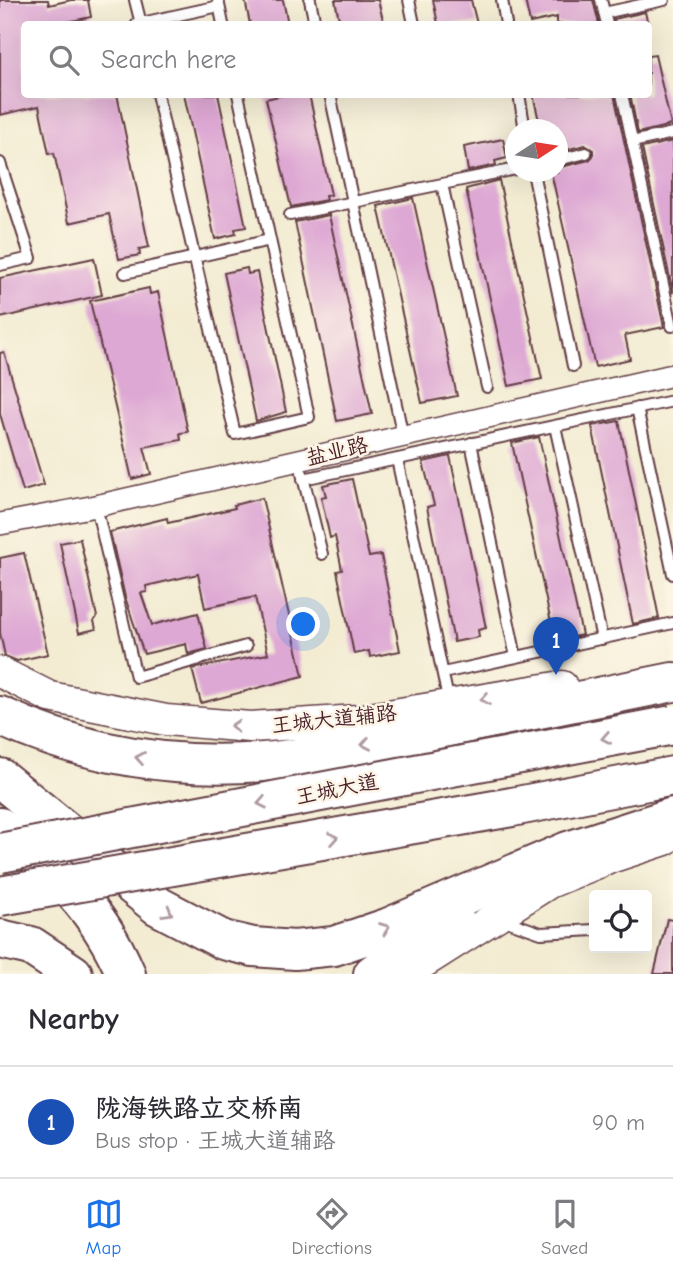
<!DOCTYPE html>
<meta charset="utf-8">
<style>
:root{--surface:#fff;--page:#f7f7f7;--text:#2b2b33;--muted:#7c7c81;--line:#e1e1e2;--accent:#1a73e8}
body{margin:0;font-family:"Comic Neue","LXGW WenKai TC",sans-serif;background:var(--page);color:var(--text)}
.controls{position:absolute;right:21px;bottom:21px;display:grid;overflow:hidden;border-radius:7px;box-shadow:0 7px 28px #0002}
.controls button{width:63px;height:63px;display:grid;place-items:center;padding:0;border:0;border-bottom:2px solid var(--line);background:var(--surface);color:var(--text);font:35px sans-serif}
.compass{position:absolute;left:505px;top:119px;width:63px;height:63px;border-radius:50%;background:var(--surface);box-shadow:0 7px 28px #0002;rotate:78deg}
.you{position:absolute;left:304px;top:625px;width:24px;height:24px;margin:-18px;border:5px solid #fff;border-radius:50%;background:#1a73e8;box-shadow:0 0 0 10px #1a73e833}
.badge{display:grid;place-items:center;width:46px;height:46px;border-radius:50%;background:var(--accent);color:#fff;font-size:23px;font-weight:700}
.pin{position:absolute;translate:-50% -58px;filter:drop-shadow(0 2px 4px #0008)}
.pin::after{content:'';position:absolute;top:37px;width:24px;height:21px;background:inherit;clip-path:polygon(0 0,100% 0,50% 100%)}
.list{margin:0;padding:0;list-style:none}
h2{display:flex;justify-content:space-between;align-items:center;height:91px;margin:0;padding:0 28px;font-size:30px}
h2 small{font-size:23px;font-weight:400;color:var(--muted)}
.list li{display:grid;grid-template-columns:46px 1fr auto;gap:21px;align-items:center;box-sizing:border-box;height:112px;padding:0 28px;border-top:2px solid var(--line)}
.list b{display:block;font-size:26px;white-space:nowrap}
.list p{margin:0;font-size:23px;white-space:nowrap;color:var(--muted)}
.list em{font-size:23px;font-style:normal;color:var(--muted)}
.icon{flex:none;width:38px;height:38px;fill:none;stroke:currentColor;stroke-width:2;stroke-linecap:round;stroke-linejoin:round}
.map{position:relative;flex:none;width:673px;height:974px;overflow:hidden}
.search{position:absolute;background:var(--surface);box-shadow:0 7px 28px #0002;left:21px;right:21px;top:21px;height:77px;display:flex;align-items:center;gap:18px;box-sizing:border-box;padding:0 24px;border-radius:7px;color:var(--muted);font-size:26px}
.sheet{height:203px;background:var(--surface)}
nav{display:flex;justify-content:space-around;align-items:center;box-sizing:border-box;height:98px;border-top:2px solid var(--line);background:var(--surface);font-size:19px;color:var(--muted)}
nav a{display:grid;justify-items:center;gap:4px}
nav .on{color:var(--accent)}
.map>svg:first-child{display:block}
.building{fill:#dea8d4}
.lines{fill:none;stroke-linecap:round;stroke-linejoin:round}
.lane-casing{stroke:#633e44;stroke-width:14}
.street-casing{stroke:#633e44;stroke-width:24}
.secondary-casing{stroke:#633e44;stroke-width:33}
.highway-casing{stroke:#633e44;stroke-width:42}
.lane{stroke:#fff;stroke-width:10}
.street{stroke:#fff;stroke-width:21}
.secondary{stroke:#fff;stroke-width:30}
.highway{stroke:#fff;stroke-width:38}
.highway-bridge-casing{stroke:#633e44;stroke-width:42;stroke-linecap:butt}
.highway-bridge{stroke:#fff;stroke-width:38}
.oneway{stroke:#ae9aa0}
.labels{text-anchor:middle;stroke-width:5;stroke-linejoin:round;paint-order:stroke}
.street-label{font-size:21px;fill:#4a1f2b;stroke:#fcf5e5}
</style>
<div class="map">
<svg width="673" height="974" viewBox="0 0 673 974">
<rect width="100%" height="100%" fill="#fcf5e5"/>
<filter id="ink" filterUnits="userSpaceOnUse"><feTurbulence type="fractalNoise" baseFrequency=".0143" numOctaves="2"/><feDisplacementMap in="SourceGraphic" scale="14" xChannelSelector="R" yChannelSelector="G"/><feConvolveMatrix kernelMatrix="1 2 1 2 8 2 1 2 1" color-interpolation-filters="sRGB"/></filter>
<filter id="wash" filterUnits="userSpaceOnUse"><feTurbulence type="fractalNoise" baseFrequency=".00686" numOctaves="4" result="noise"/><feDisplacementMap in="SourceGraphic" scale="28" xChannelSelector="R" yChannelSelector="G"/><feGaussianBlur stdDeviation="1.57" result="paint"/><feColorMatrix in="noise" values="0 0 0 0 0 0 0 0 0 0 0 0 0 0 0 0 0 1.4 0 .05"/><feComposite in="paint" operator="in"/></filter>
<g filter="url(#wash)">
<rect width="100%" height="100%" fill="#f3ecd3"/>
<g id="blocks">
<path class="building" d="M0 0H48L49 5 71 0H88L91 17 57 24H24V94H117L149 247 139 249 140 255 119 259 109 214 69 223 54 153 49 154 39 106 0 115Z
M245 0H283L288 24H250Z
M335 0H378L384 24H340Z
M433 0H471L477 24H438Z
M525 0H593L599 24H557V17L530 23Z
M645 12 648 24H615L614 19Z
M655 55 671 125 638 133 630 94H648V56Z
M184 94H218L246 227 235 229 236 234 215 239Z
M287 94H309L331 195 325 196 326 200 291 207 266 99Z
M533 94H614L664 327 625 335 630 359 595 367 551 172H557V168L589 160 593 156V150L585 145 557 152V130H541Z
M503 139 507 158 495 161 496 165 468 171 464 147Z
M673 141V293L642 148Z
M499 180 542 379 509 386 466 189Z
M413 198 457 396 422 403 378 206Z
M329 215 372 414 337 421 295 222Z
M94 258 102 295 0 318V278Z
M247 268 248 274 257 272 286 412 256 421 224 273Z
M149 288 150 294 158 292 188 432 180 433 181 440 144 447 151 474 132 479 90 301Z
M4 352 44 485 23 491 0 414V353Z
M619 421 659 618 633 624 592 426Z
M539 437 582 635 555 641 512 443Z
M450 456 486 628 478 630 479 637 454 642 427 507 434 505 423 462Z
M352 479 369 557 381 555 400 651 370 657 369 651 354 654 337 571 342 570 335 536 330 538 321 497 326 496 323 485Z
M262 498 303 676 201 703 192 669 268 654 255 597 205 608 198 574 146 586 147 592 141 593 152 625 198 613 207 649 188 654 186 644 144 654 125 597 110 532 167 518 168 523 235 508 234 505Z
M80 539 97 617 94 621 96 629 79 633 60 543Z
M24 553 48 654 17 661 5 656 0 633V558Z
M667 919 673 920V974H654Z"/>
</g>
</g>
<g filter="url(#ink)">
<use href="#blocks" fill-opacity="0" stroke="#633e44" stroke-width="2"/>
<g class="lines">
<g class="lane-casing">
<path id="lane" d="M135 0 141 24
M218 0 223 24
M310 0 315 24
M409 0 414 24
M502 0 506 24
M601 0 607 24
M604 13 664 0
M137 24 219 6
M157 94 235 434 309 417 238 94
M330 94 403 437
M519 94 525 130
M622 94 672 326
M632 142 673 133
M558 160 586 153
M0 163 31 258 0 265
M533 172 573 366
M442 184 487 387
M290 215 516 169
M125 273 270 240
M637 408 673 574
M555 426 602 639
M471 443 516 657
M397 459 449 703
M302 473 322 554
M303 479 673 401
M96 506 136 677 246 646
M443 673 673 623
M501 919 541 933 594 930"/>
</g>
<g class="street-casing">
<path id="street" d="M0 524 96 506 673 375"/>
</g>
<g class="secondary-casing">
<path id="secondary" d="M0 672 50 697 166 720 250 727 358 720 562 686
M412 970 549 883 610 858 665 840"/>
</g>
<g class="highway-casing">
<path id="highway" d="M0 716C82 754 172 769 263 762 320 757 378 742 434 730 514 714 593 698 673 682
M0 778 158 906 223 940 253 947 295 950 334 946 387 928 568 851
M512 807 673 776
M0 827C57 871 97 906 126 974
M546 864 568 851 673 817
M0 939 31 946 73 974
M373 974 454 917"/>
</g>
<use href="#lane" class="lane"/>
<use href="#street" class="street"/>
<use href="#secondary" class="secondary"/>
<use href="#highway" class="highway"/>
<g class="highway-bridge-casing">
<path id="highway-bridge" d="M0 853 673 725
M0 896 512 807"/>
</g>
<use href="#highway-bridge" class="highway-bridge"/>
</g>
<defs><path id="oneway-chevron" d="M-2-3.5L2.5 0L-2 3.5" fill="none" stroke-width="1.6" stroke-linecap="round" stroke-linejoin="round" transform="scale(1.75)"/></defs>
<g class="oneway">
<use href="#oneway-chevron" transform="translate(485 699) rotate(171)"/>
<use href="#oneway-chevron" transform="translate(235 726) rotate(-175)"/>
<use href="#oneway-chevron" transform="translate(606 738) rotate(169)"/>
<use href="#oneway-chevron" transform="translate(366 744) rotate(169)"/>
<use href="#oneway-chevron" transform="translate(140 758) rotate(-170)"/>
<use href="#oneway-chevron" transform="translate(262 803) rotate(169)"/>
<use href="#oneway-chevron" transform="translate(333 838) rotate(-10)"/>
<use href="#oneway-chevron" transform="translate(168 912) rotate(30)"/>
<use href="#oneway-chevron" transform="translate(385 928) rotate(-21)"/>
</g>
</g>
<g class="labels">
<g class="street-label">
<text transform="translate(337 451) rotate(-13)" y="7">盐业路</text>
<text transform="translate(334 719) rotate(-6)" y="7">王城大道辅路</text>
<text transform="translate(337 789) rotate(-11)" y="7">王城大道</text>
</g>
</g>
</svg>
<div class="controls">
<button><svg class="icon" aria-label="locate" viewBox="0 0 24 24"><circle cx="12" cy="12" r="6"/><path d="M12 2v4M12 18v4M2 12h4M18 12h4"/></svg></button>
</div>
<svg class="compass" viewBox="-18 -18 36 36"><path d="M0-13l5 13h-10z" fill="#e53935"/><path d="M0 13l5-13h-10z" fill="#7c7c81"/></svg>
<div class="you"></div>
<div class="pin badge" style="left:556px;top:675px;background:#1a4fb4">1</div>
<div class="search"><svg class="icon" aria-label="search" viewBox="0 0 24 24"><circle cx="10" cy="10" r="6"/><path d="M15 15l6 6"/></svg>Search here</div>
</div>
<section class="sheet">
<h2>Nearby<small></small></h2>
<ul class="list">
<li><span class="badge" style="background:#1a4fb4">1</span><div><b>陇海铁路立交桥南</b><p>Bus stop · 王城大道辅路</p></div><em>90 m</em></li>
</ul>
</section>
<nav>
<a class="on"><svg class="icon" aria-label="map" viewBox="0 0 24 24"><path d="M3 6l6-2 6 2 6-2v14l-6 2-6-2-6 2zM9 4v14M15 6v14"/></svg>Map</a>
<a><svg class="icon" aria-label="directions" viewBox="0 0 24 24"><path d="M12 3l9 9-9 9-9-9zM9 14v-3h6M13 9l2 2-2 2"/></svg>Directions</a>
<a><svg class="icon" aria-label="saved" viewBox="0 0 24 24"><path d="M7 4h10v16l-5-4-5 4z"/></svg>Saved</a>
</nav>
